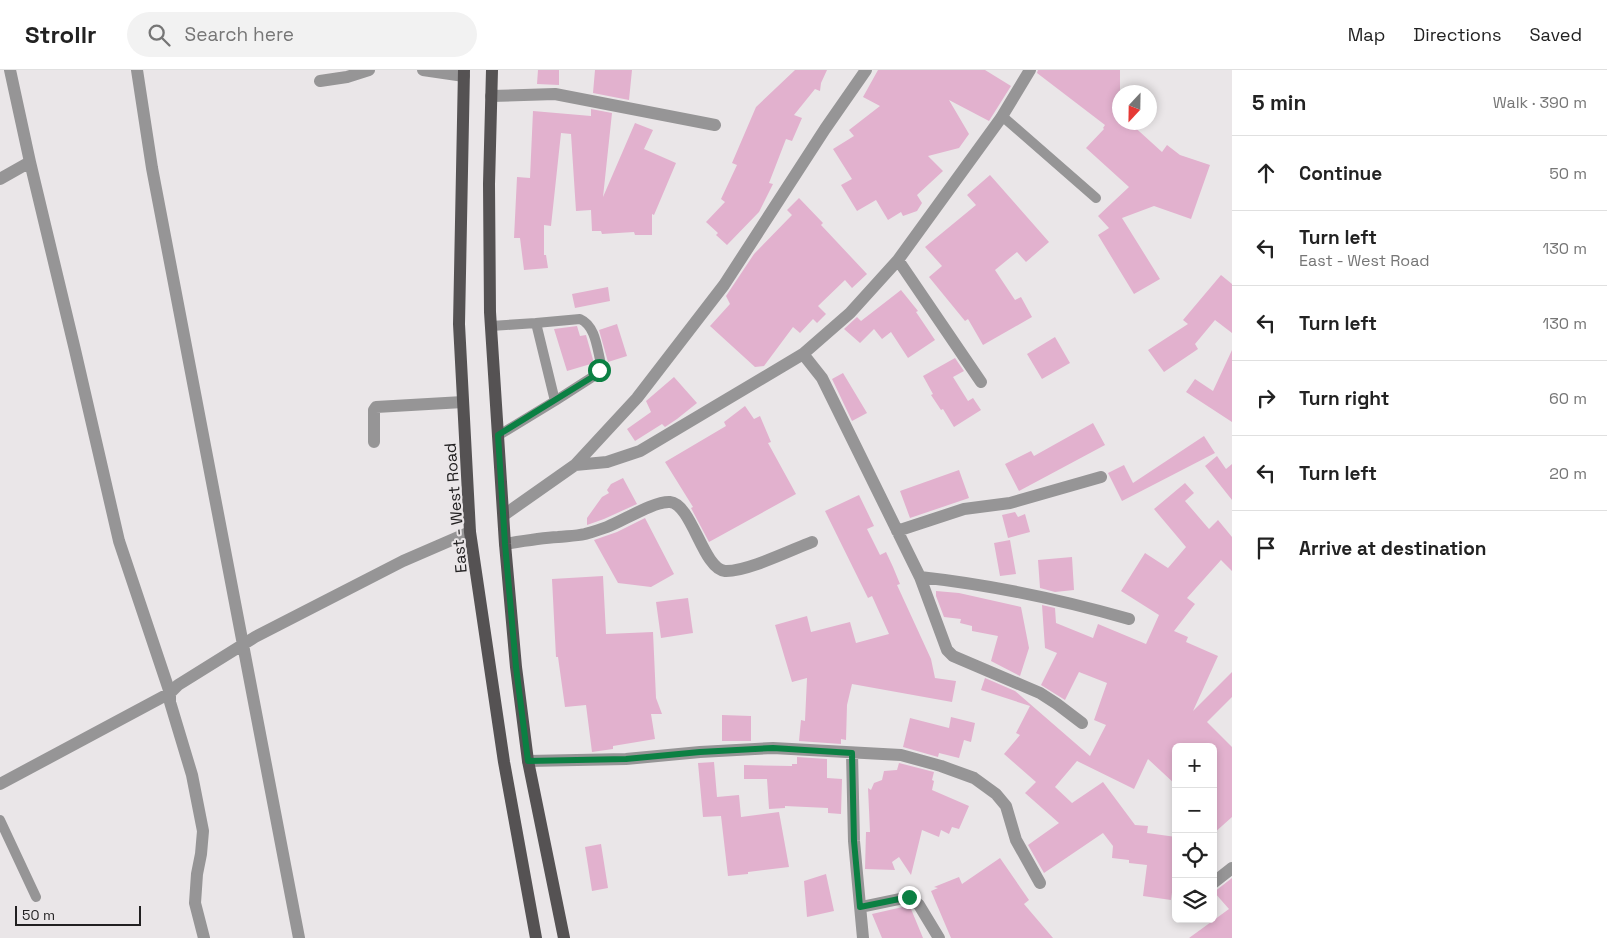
<!DOCTYPE html>
<meta charset="utf-8">
<style>
:root{--surface:#fff;--page:#f2f2f2;--text:#222;--muted:#767676;--line:#e0e0e0}
body{margin:0;font-family:"Space Grotesk",sans-serif;background:var(--page);color:var(--text)}
.controls{position:absolute;right:15px;bottom:15px;display:grid;overflow:hidden;border-radius:8px;box-shadow:0 2px 8px #0003}
.controls button{width:45px;height:45px;display:grid;place-items:center;padding:0;border:0;border-bottom:1px solid var(--line);background:var(--surface);color:var(--text);font:25px sans-serif}
.compass{position:absolute;left:1112px;top:15px;width:45px;height:45px;border-radius:50%;background:var(--surface);box-shadow:0 2px 8px #0003;rotate:202deg}
.scale{position:absolute;left:15px;bottom:12px;width:126px;box-sizing:border-box;padding-left:5px;border:2px solid #222021;border-top:0;font-size:14px;line-height:18px;white-space:nowrap;color:#222021;-webkit-text-stroke:4px #eae6e8;paint-order:stroke}
.stop{position:absolute;width:15px;height:15px;margin:-11px;border:4px solid #0b8043;border-radius:50%;background:#fff}
.stop.end{background:#0b8043;border-color:#fff;box-shadow:0 1px 5px #0008}
.list{margin:0;padding:0;list-style:none}
h2{display:flex;justify-content:space-between;align-items:center;height:65px;margin:0;padding:0 20px;font-size:21px}
h2 small{font-size:16px;font-weight:400;color:var(--muted)}
.list li{display:grid;grid-template-columns:32px 1fr auto;gap:15px;align-items:center;box-sizing:border-box;height:75px;padding:0 20px;border-top:1px solid var(--line)}
.list b{display:block;font-size:19px;white-space:nowrap}
.list p{margin:0;font-size:16px;white-space:nowrap;color:var(--muted)}
.list em{font-size:16px;font-style:normal;color:var(--muted)}
.icon{flex:none;width:28px;height:28px;fill:none;stroke:currentColor;stroke-width:2;stroke-linecap:round;stroke-linejoin:round}
.map{position:relative;flex:none;width:1232px;height:868px;overflow:hidden}
header{display:flex;align-items:center;gap:30px;box-sizing:border-box;height:70px;padding:0 25px;background:var(--surface);border-bottom:1px solid var(--line)}
header strong{font-size:24px}
nav{display:flex;gap:28px;margin-inline-start:auto;font-size:18px}
.search{width:350px;height:45px;background:var(--page);display:flex;align-items:center;gap:12px;box-sizing:border-box;padding:0 18px;border-radius:28px;color:var(--muted);font-size:19px}
main{display:flex}
aside{flex:1;background:var(--surface)}
.map>svg:first-child{display:block}
.building{fill:#e2b1ce}
.lines{fill:none;stroke-linecap:round;stroke-linejoin:round}
.service{stroke:#969596;stroke-width:10}
.minor{stroke:#969596;stroke-width:12}
.primary{stroke:#555253;stroke-width:12}
.route{stroke:#0b8043;stroke-width:6}
.labels{text-anchor:middle;stroke-width:4;stroke-linejoin:round;paint-order:stroke}
.street-label{font-size:16px;fill:#222021;stroke:#eae6e8}
</style>
<header>
<strong>Strollr</strong>
<div class="search"><svg class="icon" aria-label="search" viewBox="0 0 24 24"><circle cx="10" cy="10" r="6"/><path d="M15 15l6 6"/></svg>Search here</div>
<nav><a>Map</a><a>Directions</a><a>Saved</a></nav>
</header>
<main>
<div class="map">
<svg width="1232" height="868" viewBox="0 0 1232 868">
<rect width="100%" height="100%" fill="#eae6e8"/>
<path class="building" d="M538 0H559V15L537 14Z
M595 0H632L629 30 593 23Z
M795 0H827L821 13 820 21 815 19 794 45 802 48 792 71 786 69 769 113 773 114 759 142 727 175 716 165 718 163 706 152 725 132 721 129 737 95 732 93 756 37Z
M878 0H985L1011 16 989 51 949 30 969 64 959 78 928 86 943 101 917 125 922 133 917 141 903 146 901 142 888 150 876 130 857 141 841 115 852 109 833 79 854 66 849 60 880 36 863 27Z
M1038 0H1120V52H1129L1162 82 1167 75 1180 85 1210 95 1191 149 1154 136 1122 148 1160 209 1134 224 1098 165 1109 158 1098 146 1129 117 1086 78 1104 59 1103 58 1105 55 1037 3Z
M591 39 612 43 603 127 635 53 653 60 644 79 676 93 654 145 652 144V165H635L634 162 602 164 601 161H592L591 140 576 141 571 64 561 63 551 156 544 155V185H546L548 198 524 200 520 168H514L517 107 530 108 533 41 591 46Z
M990 105 1049 172 1026 192 1017 182 995 200 1015 230 1021 227 1032 247 983 275 968 249 965 251 929 207 942 196 925 177 976 135 967 125Z
M799 128 823 153 821 155 867 204 852 218 845 210 818 236 826 244 817 253 813 249 800 263 793 257 764 296 755 297 710 256 730 234 726 226 754 184 792 145 787 140Z
M1221 205 1232 214V263L1215 250 1195 274 1198 279 1164 302 1148 280 1188 254 1183 250Z
M608 217 610 231 575 238 572 224Z
M901 220 918 241 916 242 935 270 908 288 891 262 882 269 874 259 860 273 844 259 857 247 861 251Z
M617 254 627 286 608 292 599 260Z
M577 256 580 266 586 265 594 293 567 301 554 259Z
M1055 267 1070 293 1042 309 1027 284Z
M1232 280V352L1186 322 1195 309 1213 321Z
M955 288 964 301 953 307 968 331 973 328 981 340 954 357 943 339 941 340 931 325 933 324 923 306Z
M843 303 867 343 852 351 832 309Z
M674 307 697 333 677 349 665 357 662 354 635 371 627 359 651 342 646 331Z
M745 336 754 349 760 346 771 372 768 373 796 424 709 472 691 438 693 437 665 392 726 356 724 352Z
M1093 353 1105 375 1019 421 1005 394 1031 381 1034 386Z
M1204 366 1215 383 1122 431 1108 403 1124 395 1133 413Z
M1217 386 1226 399 1232 394V430L1205 396Z
M959 400 969 428 910 448 900 421Z
M623 408 637 434 604 449 587 455V448L602 427 609 423 607 420 611 414Z
M1185 413 1194 423 1185 431 1209 459 1218 450 1232 467V501L1221 490 1187 528 1195 534 1174 561 1188 567 1186 572 1218 586 1193 641 1232 602V627L1207 652 1232 677V747L1213 764V677H1176V715L1148 689 1134 719 1077 691 1055 717 1072 733 1103 712 1135 755 1148 756 1147 763 1176 767V792L1171 830 1143 826 1147 795 1129 793V790L1112 788 1113 776 1103 763 1044 803 1028 775 1059 753 1025 723 1036 712 1004 684 1020 665 1016 663 1030 636 981 620 985 608 1015 621 1090 686 1106 655 1094 650 1107 613 1079 602 1065 630 1041 615 1057 583 1045 578 1042 535 1055 538 1056 553 1093 568 1098 554 1146 574 1159 545 1121 521 1145 483 1168 498 1186 477 1154 439Z
M859 425 874 456 867 459 880 485 886 482 893 497 900 514 897 515 931 589 935 608 956 611 952 632 852 614 847 635 846 670 841 669V674L799 671 801 650 805 651 807 608 792 612 775 555 807 546 811 562 850 552 856 573 889 564 872 526 868 528 825 441Z
M1015 442 1018 447 1025 444 1030 462 1008 468 1002 445Z
M645 448 674 504 651 517 618 513 594 470 617 462Z
M1010 470 1016 504 1000 506 994 473Z
M1072 487 1074 520 1055 522 1040 518 1038 490Z
M603 506 606 564 653 562 656 628 662 644H651L655 669 613 676V679L592 682 586 635 565 637 558 587H556L552 509Z
M936 521 959 523 1021 537 1029 578 1020 606 991 591 998 566 972 561V556L960 553 961 549 944 547 936 526Z
M688 528 693 563 661 568 656 532Z
M722 645 751 646V671H722Z
M951 647 975 653 971 672 964 670 959 688 939 683 938 687 903 677 910 648 949 658Z
M797 687 827 689V708L842 709 841 744 828 743V738L785 736V738L769 739 767 709H744V695L792 696V694H797Z
M714 692 717 727 739 725 741 747 779 742 789 797 748 802V804L728 806 721 746 703 747 698 693Z
M899 693 934 702 932 710 934 711 932 720 969 736 959 759 952 757 949 764 941 760 939 767 922 760 911 805 899 787 892 792 895 800 865 799 866 762H870L868 718 871 720 874 713 882 710 884 701 897 700Z
M601 774 608 818 592 821 585 777Z
M1000 788 1029 830 1024 834 1053 868H951L931 821 938 818 934 817 959 807 962 814Z
M826 804 834 841 807 847 804 811Z
M1232 808V868H1189L1229 839 1214 822Z
M907 836 911 839 923 868H882L872 844Z"/>
<g class="lines">
<path class="service" d="M1002 46 1096 128
M536 253 580 249C596 256 597 279 601 294L594 306 555 331
M491 256 536 253 555 331 499 365
M0 750 36 827"/>
<path class="minor" d="M10 0 30 92 75 280 119 471 170 623V632L192 705 203 761 201 784 197 804 195 833 204 868
M137 0 152 98 299 868
M423 0 464 6
M320 11 347 7 369 0
M491 26 555 24 715 55
M0 109 30 92
M898 190 981 312
M803 284 822 308 920 507 947 580 953 586 960 589 1040 623 1057 634 1082 653
M374 372V340L376 337 463 332
M575 395 607 392 640 381 803 284 850 243 898 190 1001 48 1030 0
M504 445 575 395 637 328 724 215 825 59 866 0
M897 461 964 439 1010 433 1101 407
M505 474C523 471 540 468 558 467 567 466 576 466 585 464 592 462 599 460 607 457 623 451 654 431 670 432 692 434 703 499 725 501 746 502 791 480 812 472
M920 507C992 515 1059 529 1129 549
M852 683 854 771 863 868
M528 691 626 689 700 682 773 678 901 685 941 696 974 708 996 724 1006 736 1016 770 1040 813
M0 714 170 623 178 615 255 567 403 491 470 462
M1213 813 1232 798
M861 837 909 827 919 835 939 868"/>
<path class="primary" d="M464 0 459 254 470 462 504 692 536 868
M492 0 489 114 490 242 505 474 516 597 528 691 564 868"/>
</g>
<g class="lines">
<path class="route" d="M599 300 594 306 498 365 505 474 516 597 528 691 626 689 700 682 773 678 852 683 854 771 860 837 909 827"/>
</g>
<g class="labels">
<g class="street-label">
<text transform="translate(455 438) rotate(-95)" y="6">East - West Road</text>
</g>
</g>
</svg>
<div class="controls">
<button>+</button>
<button>−</button>
<button><svg class="icon" aria-label="locate" viewBox="0 0 24 24"><circle cx="12" cy="12" r="6"/><path d="M12 2v4M12 18v4M2 12h4M18 12h4"/></svg></button>
<button><svg class="icon" aria-label="layers" viewBox="0 0 24 24"><path d="M12 4l9 5-9 5-9-5zM3 14l9 5 9-5"/></svg></button>
</div>
<svg class="compass" viewBox="-18 -18 36 36"><path d="M0-13l5 13h-10z" fill="#e53935"/><path d="M0 13l5-13h-10z" fill="#767676"/></svg>
<div class="scale">50 m</div>
<div class="stop" style="left:599px;top:300px"></div>
<div class="stop end" style="left:909px;top:827px"></div>
</div>
<aside>
<h2>5 min<small>Walk · 390 m</small></h2>
<ul class="list">
<li><svg class="icon" aria-label="ahead" viewBox="0 0 24 24"><path d="M12 20V5M6 11l6-6 6 6"/></svg><div><b>Continue</b></div><em>50 m</em></li>
<li><svg class="icon" aria-label="left" viewBox="0 0 24 24"><path d="M17 20v-9H6M10 6l-5 5 5 5"/></svg><div><b>Turn left</b><p>East - West Road</p></div><em>130 m</em></li>
<li><svg class="icon" aria-label="left" viewBox="0 0 24 24"><path d="M17 20v-9H6M10 6l-5 5 5 5"/></svg><div><b>Turn left</b></div><em>130 m</em></li>
<li><svg class="icon" aria-label="right" viewBox="0 0 24 24"><path d="M7 20v-9h11M14 6l5 5-5 5"/></svg><div><b>Turn right</b></div><em>60 m</em></li>
<li><svg class="icon" aria-label="left" viewBox="0 0 24 24"><path d="M17 20v-9H6M10 6l-5 5 5 5"/></svg><div><b>Turn left</b></div><em>20 m</em></li>
<li><svg class="icon" aria-label="arrive" viewBox="0 0 24 24"><path d="M6 21V4h12l-3 4 3 4H6"/></svg><div><b>Arrive at destination</b></div></li>
</ul>
</aside>
</main>
